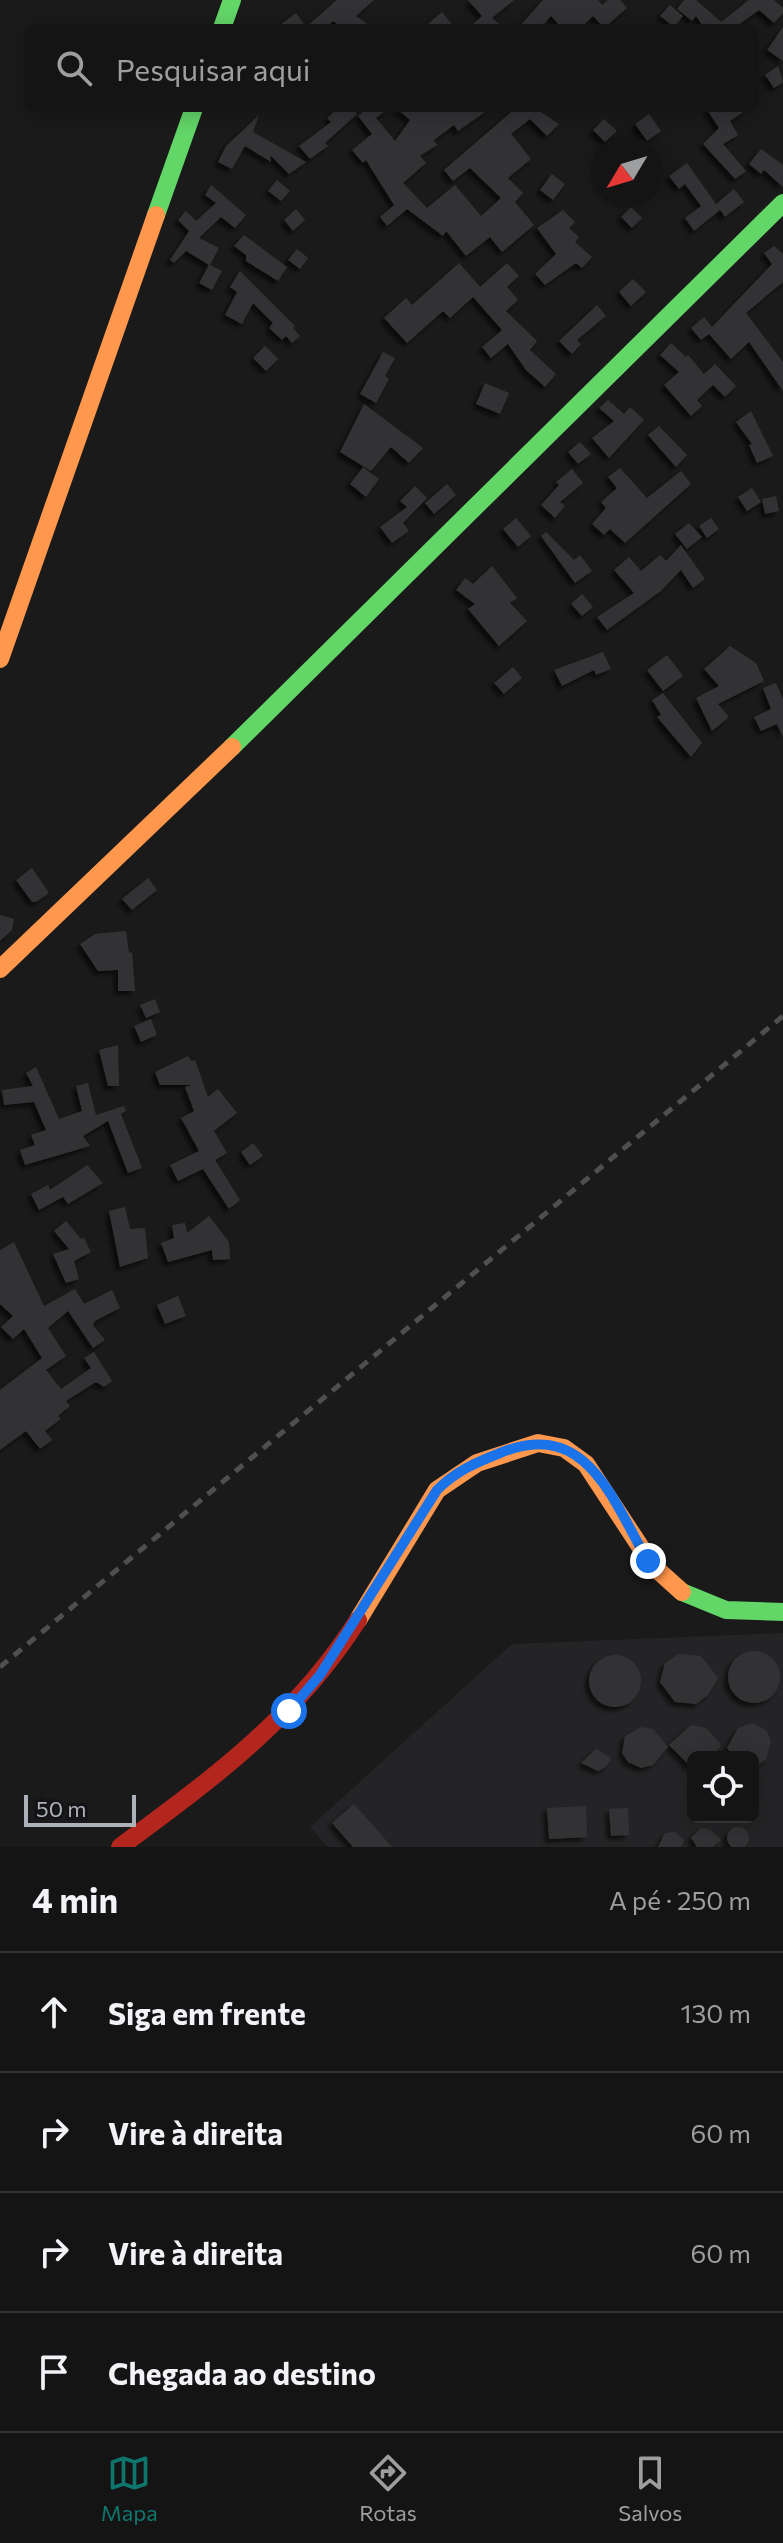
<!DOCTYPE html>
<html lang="pt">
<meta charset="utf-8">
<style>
:root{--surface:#141414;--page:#212122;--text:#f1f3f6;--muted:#9d9ea0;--line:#333334;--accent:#0f766e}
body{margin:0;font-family:Commissioner,sans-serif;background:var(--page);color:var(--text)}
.controls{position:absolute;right:24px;bottom:24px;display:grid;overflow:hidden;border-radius:12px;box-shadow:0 4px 20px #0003}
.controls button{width:72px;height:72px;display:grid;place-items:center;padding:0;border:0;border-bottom:2px solid var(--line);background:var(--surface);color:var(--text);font:40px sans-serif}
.compass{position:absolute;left:591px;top:136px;width:72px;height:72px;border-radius:50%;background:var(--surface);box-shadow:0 4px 20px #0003;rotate:232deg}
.scale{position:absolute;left:24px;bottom:20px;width:112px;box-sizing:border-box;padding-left:8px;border:4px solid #acb1ba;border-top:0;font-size:22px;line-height:28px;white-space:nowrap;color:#acb1ba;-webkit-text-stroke:6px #141416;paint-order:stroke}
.stop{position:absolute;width:24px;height:24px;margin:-18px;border:6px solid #1a73e8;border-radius:50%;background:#fff}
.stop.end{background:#1a73e8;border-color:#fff;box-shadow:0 2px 8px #0008}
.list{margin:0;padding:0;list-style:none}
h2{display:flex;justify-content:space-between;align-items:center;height:104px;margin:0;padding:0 32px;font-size:34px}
h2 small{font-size:26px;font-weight:400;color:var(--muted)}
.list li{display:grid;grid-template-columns:52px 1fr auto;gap:24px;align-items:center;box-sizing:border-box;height:120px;padding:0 32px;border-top:2px solid var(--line)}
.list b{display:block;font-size:30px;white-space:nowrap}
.list em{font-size:26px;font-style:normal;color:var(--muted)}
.icon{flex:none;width:44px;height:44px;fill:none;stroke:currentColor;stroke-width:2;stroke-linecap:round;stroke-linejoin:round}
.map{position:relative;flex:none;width:783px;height:1847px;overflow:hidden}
.search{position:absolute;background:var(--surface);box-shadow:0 4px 20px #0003;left:24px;right:24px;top:24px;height:88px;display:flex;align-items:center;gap:20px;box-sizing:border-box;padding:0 28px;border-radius:12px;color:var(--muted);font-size:30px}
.sheet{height:584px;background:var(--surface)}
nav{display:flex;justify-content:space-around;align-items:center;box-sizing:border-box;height:112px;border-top:2px solid var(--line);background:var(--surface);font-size:22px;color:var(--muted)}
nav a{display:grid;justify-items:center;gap:4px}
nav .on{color:var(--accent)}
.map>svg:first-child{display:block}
.built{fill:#242426;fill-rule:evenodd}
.building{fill:#333334;filter:url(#shadow)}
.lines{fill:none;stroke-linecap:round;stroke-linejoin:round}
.fast{stroke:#63d668;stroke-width:18}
.slow{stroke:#ff974d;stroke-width:18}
.jam{stroke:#b3261e;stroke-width:18}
.rail{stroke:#4e4f51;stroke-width:5;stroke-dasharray:10 8;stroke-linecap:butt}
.route{stroke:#1a73e8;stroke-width:10}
</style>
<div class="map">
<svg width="783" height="1847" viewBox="0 0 783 1847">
<defs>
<filter id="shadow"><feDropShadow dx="-4" dy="4" stdDeviation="2" flood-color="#0009"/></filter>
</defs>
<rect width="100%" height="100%" fill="#1a1a1a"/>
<path class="built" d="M783 1633V1847H328L310 1827 512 1644ZM693 1757H753V1817H693Z"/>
<path class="building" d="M337 0H374L356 16 373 28H342L333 21 325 28H276L296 13 306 27Z
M468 0H514L492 18 504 28H468L482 16Z
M543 0H598L602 5 608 0H620L627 8 604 28 593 16 580 28H562L551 16 540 28H518Z
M684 0H696L721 22 749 0H774L783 8V13L774 23 759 10 734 28H704L696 16 692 21 677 9Z
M670 5 683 16 674 27 660 16Z
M442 12 455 28H423Z
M783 27V61L767 50Z
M778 66 783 82 774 88 765 75Z
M338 108 345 112 352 108 357 114 325 143 328 146 310 159 299 146 331 122 327 118Z
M368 108H389L376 118 395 141 410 120 396 108H491L458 131 454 125 434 140 437 145 420 156 426 163 403 183 427 208 455 185 481 216 501 198 470 168 453 181 444 170 516 108H542L539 111 559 124 547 136 530 119 511 134 531 159 508 178 523 193 515 202 534 225 502 252 490 237 466 256 446 231 443 236 407 209 387 226 380 217 394 205 366 160 363 163 352 150 372 134 358 116Z
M706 108H749L730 121 738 135 723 144 746 171 735 179 703 144 719 128Z
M649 114 661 131 647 141 635 124Z
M259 115 253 132 306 162 289 174 270 155 271 162 245 146 232 169 218 162 226 146Z
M604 119 617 131 605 142 593 130Z
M761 149 783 165V187L764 170 761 174 749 164Z
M687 163 716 204 734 189 744 202 725 217 720 210 694 231 685 218 701 206 685 184 679 189 669 176Z
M552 174 565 184 553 200 540 190Z
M277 180 290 191 281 201 268 191Z
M211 185 246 215 235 228 221 217 199 238 219 248 210 265 222 271 212 290 199 283 209 265 186 251 174 263 170 260 189 231 178 220 186 211 196 221 216 203 205 195Z
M631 207 642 218 632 228 621 217Z
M296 209 305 220 293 231 284 220Z
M563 210 575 222 569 228 579 237 575 242 592 257 582 268 576 263 545 285 535 274 556 254 537 228Z
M244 235 287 267 278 281 246 261V255L234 246Z
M774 246 783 254V282L746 313 783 362V391L749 342 731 359 709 334 701 340 691 328 704 317 712 327 772 264 764 253Z
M297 249 308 258 300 269 288 260Z
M459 263 480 287 507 263 519 276 507 287 518 300 506 311 537 341 530 350 556 374 545 387 526 370 508 344 491 358 482 347 502 330 473 297 450 318 443 311 407 343 384 318 406 298 412 305Z
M240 271 295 326 293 328 300 336 292 343 286 336 282 340 269 328 273 323 253 303 242 324 225 315 237 292 230 287Z
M633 279 646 292 631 306 619 292Z
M597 305 606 316 577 340 581 344 572 354 559 341Z
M671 343 686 357 688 355 704 374 715 364 736 386 725 397 713 385 697 400 702 406 691 416 664 385 679 372 660 355Z
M265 346 278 359 266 371 253 358Z
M383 352 395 358 385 376 389 379 376 403 360 394Z
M485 383 509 393 500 414 476 404Z
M608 400 624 414 630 407 644 420 609 458 592 438 614 421 599 408Z
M364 404 423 448 409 463 391 447 371 471 340 452Z
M751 411 773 456 757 463 749 445 752 444 736 422Z
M659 426 687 455 676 467 648 435Z
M580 442 591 454 578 464 568 452Z
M363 467 379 479 366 497 350 484Z
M620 468 647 498 681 471 691 484 625 543 610 529 604 535 592 524 606 508 601 502 617 488 608 477Z
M572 469 583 483 560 502 565 506 555 518 541 505 559 485 556 482Z
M447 484 456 495 434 514 425 503Z
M415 486 427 498 403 523 409 531 392 543 380 527 407 507 400 501Z
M752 488 761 502 747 511 738 497Z
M776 496 779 511 765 514 762 499Z
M516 518 531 536 518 547 503 529Z
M711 518 719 529 707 538 699 526Z
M689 523 702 537 687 549 675 534Z
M546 532 574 560 580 555 592 571 575 583 541 536Z
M681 545 705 579 693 588 681 570 661 591 607 630 597 617 634 593 614 570 629 557 641 571 660 555 666 561Z
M492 566 517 598 510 603 527 621 499 646 468 609 475 604 456 590 465 578 473 584Z
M582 594 593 607 582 616 571 604Z
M730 646 756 663 764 681 718 704 729 717 712 731 696 698 719 686 704 669Z
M603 652 611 669 596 675 594 670 562 686 554 670Z
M667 655 683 676 663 691 647 670Z
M513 667 522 678 504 694 494 683Z
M776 683 783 699V737L777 724 761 731 754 717 771 709 763 688Z
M663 693 702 743 691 757 657 717 661 715 652 700Z
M32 868 49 893 36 902H32L16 880Z
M148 878 157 890 132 910 122 899Z
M0 915 14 919 12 930 0 941Z
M126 931 129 953 132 952 135 991H118V970L98 971 80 944 95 934Z
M155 999 160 1012 146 1018 140 1005Z
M151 1019 157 1035 141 1042 134 1026Z
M118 1045 119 1086H108L99 1050Z
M188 1056 191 1061 195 1060 208 1097 218 1089 237 1113 214 1131 227 1153 215 1160 240 1200 229 1209 203 1169 178 1181 170 1165 199 1151 181 1118 194 1111 185 1087 192 1085H160L155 1072Z
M36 1067 59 1119 82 1111 76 1086 88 1083 96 1115 124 1106 126 1111 121 1114 142 1168 128 1173 108 1121 83 1136 90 1146 25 1165 20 1150 35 1145 31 1135 46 1130 34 1102 4 1105 2 1090 33 1086 26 1073Z
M253 1143 263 1156 250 1165 241 1152Z
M87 1165 103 1183 68 1204 63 1197 39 1210 31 1194 48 1185 50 1190Z
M125 1207 130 1229 145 1228 148 1258 120 1267 109 1211Z
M209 1216 229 1242 230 1259 213 1260 212 1250 168 1262 161 1243 174 1238 172 1225 185 1223 187 1233Z
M66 1221 81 1239 84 1238 91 1252 74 1261 79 1279 66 1283 53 1254 69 1249 54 1231Z
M14 1242 44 1306 75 1289 84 1304 112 1290 120 1308 95 1321 93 1325 105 1340 93 1348 68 1311 48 1328 66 1356 46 1370 61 1389 91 1368 84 1358 94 1352 112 1381 104 1387 96 1382 66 1401 70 1406 58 1416 61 1419 45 1431 52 1440 40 1449 26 1431 0 1450V1390L42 1358 24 1329 13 1339 1 1327 13 1316 0 1304V1250Z
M178 1296 186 1316 165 1324 157 1305Z
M728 1677a26 26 0 1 1 52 0a26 26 0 1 1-52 0Z
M678 1654 701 1656 718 1678 708 1695 696 1704 675 1702 660 1682 665 1663Z
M589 1681a26 26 0 1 1 52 0a26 26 0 1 1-52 0Z
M752 1723 766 1730 771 1741 766 1759 753 1769V1757H735L727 1748 738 1728Z
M691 1725 706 1728 721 1745 713 1757H693V1769L669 1745Z
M641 1727 653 1729 668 1747 653 1765 641 1768 628 1762 622 1753 625 1736Z
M596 1749 611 1758 606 1767 598 1771 581 1763Z
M354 1804 392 1847H353L332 1823Z
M586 1806 587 1837 549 1839 547 1808Z
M628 1808 629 1835 611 1836 609 1809Z
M727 1838a11 11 0 1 1 22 0a11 11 0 1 1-22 0Z
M701 1828 709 1829 721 1840 713 1847H697L691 1838Z
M675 1832 684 1840 681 1847H658L665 1833Z"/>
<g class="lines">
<path class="fast" d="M222 28 232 0
M156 215 194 108
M232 747 783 203
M682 1592 726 1610 783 1612"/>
<path class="slow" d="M0 659 156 215
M0 969 232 747
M358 1620 437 1490 477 1463 538 1443 564 1448 586 1464 653 1566 682 1592"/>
<path class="jam" d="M120 1847C213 1778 294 1720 358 1620"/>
<path class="rail" d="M0 1667 783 1016"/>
</g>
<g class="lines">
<path class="route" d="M289 1711 320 1675 437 1490C456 1471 475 1463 500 1453 587 1417 612 1500 648 1561"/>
</g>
</svg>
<div class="controls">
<button><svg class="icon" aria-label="locate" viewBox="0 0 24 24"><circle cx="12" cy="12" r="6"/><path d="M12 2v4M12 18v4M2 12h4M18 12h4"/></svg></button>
</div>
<svg class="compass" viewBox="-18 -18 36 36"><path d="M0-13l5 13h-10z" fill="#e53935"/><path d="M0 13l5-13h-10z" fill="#9d9ea0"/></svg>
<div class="scale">50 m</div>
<div class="stop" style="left:289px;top:1711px"></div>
<div class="stop end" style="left:648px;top:1561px"></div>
<div class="search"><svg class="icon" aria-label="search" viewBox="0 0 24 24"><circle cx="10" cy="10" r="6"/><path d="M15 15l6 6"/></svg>Pesquisar aqui</div>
</div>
<section class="sheet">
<h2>4 min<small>A pé · 250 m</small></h2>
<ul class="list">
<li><svg class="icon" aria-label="ahead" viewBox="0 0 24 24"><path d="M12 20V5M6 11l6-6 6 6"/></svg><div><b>Siga em frente</b></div><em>130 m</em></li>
<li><svg class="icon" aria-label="right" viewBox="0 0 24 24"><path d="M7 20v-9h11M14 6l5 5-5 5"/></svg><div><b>Vire à direita</b></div><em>60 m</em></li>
<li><svg class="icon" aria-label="right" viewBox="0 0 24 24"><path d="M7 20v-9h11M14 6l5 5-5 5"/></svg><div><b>Vire à direita</b></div><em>60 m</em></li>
<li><svg class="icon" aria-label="arrive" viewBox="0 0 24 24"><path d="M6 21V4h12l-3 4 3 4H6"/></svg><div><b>Chegada ao destino</b></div></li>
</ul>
</section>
<nav>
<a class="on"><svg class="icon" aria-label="map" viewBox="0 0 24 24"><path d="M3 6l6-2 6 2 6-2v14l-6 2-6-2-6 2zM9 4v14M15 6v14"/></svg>Mapa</a>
<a><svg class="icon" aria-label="directions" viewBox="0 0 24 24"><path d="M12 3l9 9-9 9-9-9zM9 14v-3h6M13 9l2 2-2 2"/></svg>Rotas</a>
<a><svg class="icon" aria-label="saved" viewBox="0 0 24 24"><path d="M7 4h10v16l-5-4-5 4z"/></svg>Salvos</a>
</nav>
